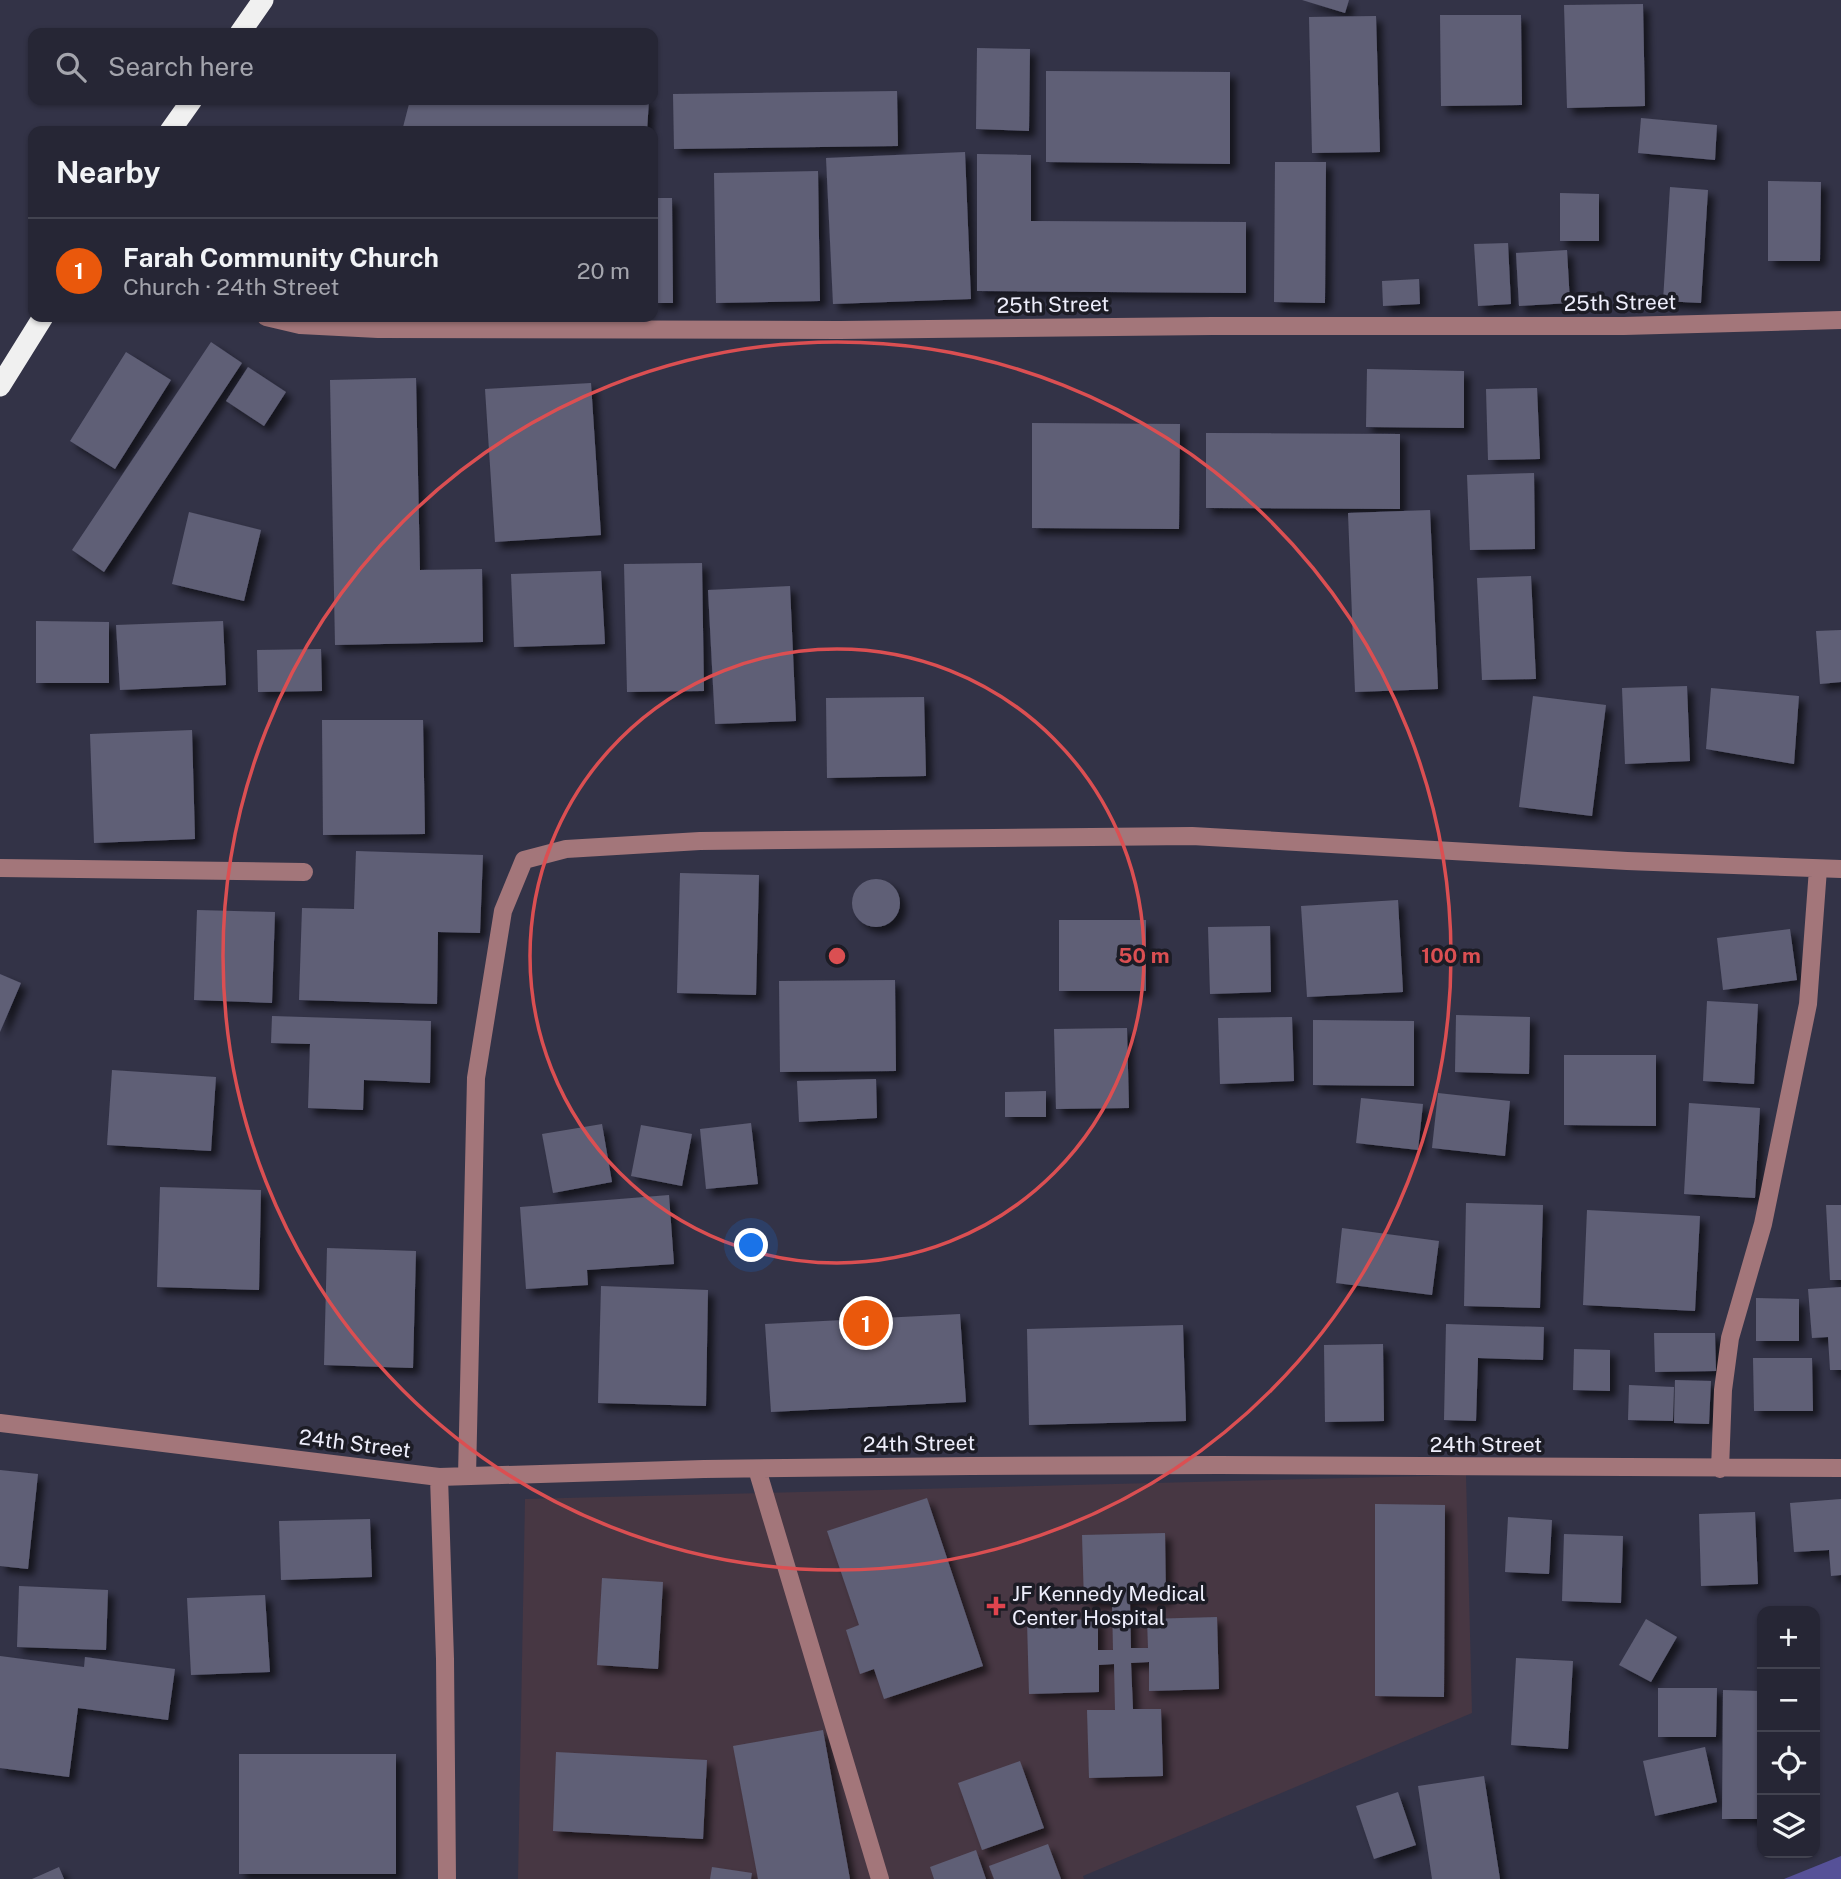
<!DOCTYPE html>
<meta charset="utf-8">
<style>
:root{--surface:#262635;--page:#2e2e3d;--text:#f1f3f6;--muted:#a4a5ad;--line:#424350;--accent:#ea580c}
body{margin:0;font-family:"Public Sans",sans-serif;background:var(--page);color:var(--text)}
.controls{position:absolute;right:21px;bottom:21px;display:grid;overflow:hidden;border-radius:14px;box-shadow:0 2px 5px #0004}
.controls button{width:63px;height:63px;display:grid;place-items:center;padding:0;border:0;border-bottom:2px solid var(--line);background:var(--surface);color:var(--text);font:35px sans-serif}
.you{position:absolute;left:752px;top:1246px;width:24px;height:24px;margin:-18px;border:5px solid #fff;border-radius:50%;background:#1a73e8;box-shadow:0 0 0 10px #1a73e833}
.badge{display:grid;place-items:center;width:46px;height:46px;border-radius:50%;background:var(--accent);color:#fff;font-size:23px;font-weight:700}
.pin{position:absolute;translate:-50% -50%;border:4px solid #fff;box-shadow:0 2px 7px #0006}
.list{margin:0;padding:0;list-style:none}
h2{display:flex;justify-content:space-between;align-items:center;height:91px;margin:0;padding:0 28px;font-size:30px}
h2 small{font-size:23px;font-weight:400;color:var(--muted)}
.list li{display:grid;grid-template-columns:46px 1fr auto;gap:21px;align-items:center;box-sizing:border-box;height:105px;padding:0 28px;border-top:2px solid var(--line)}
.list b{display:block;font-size:26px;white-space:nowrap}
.list p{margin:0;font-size:23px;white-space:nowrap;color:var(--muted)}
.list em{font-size:23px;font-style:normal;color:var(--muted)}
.icon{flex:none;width:38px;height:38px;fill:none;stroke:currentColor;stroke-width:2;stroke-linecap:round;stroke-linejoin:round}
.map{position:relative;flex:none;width:1841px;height:1879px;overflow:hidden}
.search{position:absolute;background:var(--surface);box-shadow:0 2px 5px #0004;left:28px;top:28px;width:630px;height:77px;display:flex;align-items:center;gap:18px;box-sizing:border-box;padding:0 24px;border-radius:14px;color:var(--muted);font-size:26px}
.panel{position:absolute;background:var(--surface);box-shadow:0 2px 5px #0004;left:28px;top:126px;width:630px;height:196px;border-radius:14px}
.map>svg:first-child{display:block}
.medical{fill:#473743}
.green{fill:#565198}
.building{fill:#5f5f76;filter:url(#shadow)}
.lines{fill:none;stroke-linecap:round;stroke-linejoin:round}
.minor{stroke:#a3767a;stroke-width:18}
.highway{stroke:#f0f0f0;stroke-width:21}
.ring{fill:none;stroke:#db4f52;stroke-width:3.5}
.health-dot{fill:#e0444e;stroke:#1c1c25;stroke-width:2.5}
.labels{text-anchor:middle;stroke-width:7;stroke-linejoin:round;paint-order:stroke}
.street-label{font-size:21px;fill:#ededfb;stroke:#1c1c25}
.poi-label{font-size:21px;fill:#ededfb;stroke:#1c1c25;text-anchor:start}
.centre{fill:#db4f52;stroke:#1c1c25;stroke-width:3.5}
.ring-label{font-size:21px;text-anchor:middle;font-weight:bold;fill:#db4f52;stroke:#1c1c25;stroke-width:7;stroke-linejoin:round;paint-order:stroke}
</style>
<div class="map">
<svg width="1841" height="1879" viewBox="0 0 1841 1879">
<defs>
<filter id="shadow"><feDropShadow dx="6" dy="6" stdDeviation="3.5" flood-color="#0009"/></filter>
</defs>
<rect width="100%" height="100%" fill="#333347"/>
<path class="medical" d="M1466 1475 1472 1713 1083 1876 1084 1879H518L525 1499Z"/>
<path class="green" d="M1841 1856V1879H1784Z"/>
<path class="building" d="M1302 0H1349L1345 13Z
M1643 4 1645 106 1567 108 1564 5Z
M1440 15H1521L1522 105 1441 106Z
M1376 16 1380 152 1312 153 1309 17Z
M977 48 1030 49 1029 131 976 129Z
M1046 71 1230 72V164L1046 162Z
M897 91 898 146 674 149 673 94Z
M410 100H649L647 131H402Z
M1641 118 1717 125 1715 160 1638 153Z
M965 152 971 299 833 304 826 158Z
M977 154 1031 155V221L1246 222V293L977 291Z
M1275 162H1326L1325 303 1274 302Z
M818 171 820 301 716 303 714 173Z
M1768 181 1821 182 1820 261H1768Z
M1670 187 1708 190 1701 303 1663 301Z
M1560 193 1599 194V241H1560Z
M653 198H672L673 303H653Z
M1508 243 1511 304 1478 306 1474 244Z
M1567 250 1570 303 1519 306 1516 253Z
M1419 279 1420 304 1383 306 1382 281Z
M211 342 242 363 104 572 72 550Z
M126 352 171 380 115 469 70 441Z
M248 367 286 392 264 426 226 401Z
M1367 369 1464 371V428L1366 427Z
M416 378 420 570 482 569 483 642 335 645 330 380Z
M591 383 601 535 495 542 485 389Z
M1537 388 1540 459 1488 460 1486 389Z
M1032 423 1180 424 1179 529 1032 528Z
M1206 433 1400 434V509L1206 508Z
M1534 473 1535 549 1470 550 1467 475Z
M1430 510 1438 689 1355 692 1348 513Z
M189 512 261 530 244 601 172 584Z
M702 563 704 691 627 692 624 564Z
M601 571 605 644 514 647 511 574Z
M1531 576 1536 679 1482 680 1477 578Z
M790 586 796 721 715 724 708 590Z
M36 621 109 622V683H36Z
M223 621 226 685 120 690 116 625Z
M1841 630V682L1820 684 1816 631Z
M321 649 322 691 258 692 257 650Z
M1687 686 1690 761 1625 764 1622 688Z
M1711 688 1799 696 1794 764 1706 749Z
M1533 696 1606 705 1592 816 1519 807Z
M924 697 926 776 827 778 826 698Z
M322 720H423L425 834 323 835Z
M192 730 195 839 94 843 90 734Z
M356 851 483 855 480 933 438 932 437 1004 299 1000 302 908 354 909Z
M680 873 759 875 756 995 677 993Z
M852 903a24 24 0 1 1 48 0a24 24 0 1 1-48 0Z
M1398 900 1403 992 1307 997 1301 906Z
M197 910 275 912 272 1003 194 1000Z
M1059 920H1146V991H1059Z
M1270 926 1271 992 1210 994 1208 927Z
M1790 929 1797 980 1723 990 1717 938Z
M0 974 21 983 0 1032Z
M895 980 896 1071 780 1072 779 981Z
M1707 1001 1758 1004 1754 1084 1703 1081Z
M1456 1015 1530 1017 1529 1074 1455 1072Z
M272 1016 431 1021 430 1083 364 1080 363 1110 308 1108 310 1044 271 1043Z
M1292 1017 1294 1081 1220 1084 1218 1018Z
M1313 1020 1414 1021V1086L1313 1085Z
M1127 1028 1129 1108 1056 1109 1054 1029Z
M1564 1055H1656V1126L1564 1125Z
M112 1070 216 1077 211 1151 107 1145Z
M876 1079 877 1118 799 1122 797 1081Z
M1046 1091V1117H1005V1092Z
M1438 1093 1510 1101 1505 1156 1432 1148Z
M1361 1098 1423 1104 1418 1150 1356 1143Z
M1689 1103 1760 1108 1755 1198 1684 1194Z
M751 1123 758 1184 706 1189 700 1129Z
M602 1124 612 1182 553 1193 542 1134Z
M641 1125 692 1134 682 1186 631 1176Z
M160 1187 261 1190 259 1290 157 1287Z
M669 1195 674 1264 587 1270 588 1285 526 1289 520 1207Z
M1466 1203 1543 1205 1540 1308 1464 1306Z
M1826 1205H1841V1280H1830Z
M1587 1210 1700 1216 1695 1311 1583 1305Z
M1342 1228 1439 1241 1432 1295 1336 1283Z
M327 1248 416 1251 413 1368 324 1365Z
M601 1286 708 1290 706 1406 598 1403Z
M1841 1287V1370H1830L1828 1337 1812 1338 1808 1289Z
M1756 1298 1799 1299V1341H1756Z
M960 1314 966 1402 771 1412 765 1324Z
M1446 1324 1544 1327 1543 1360 1478 1358 1476 1421 1444 1420Z
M1183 1325 1186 1421 1029 1425 1027 1329Z
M1654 1333H1715L1716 1371 1655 1372Z
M1383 1344 1384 1421 1325 1422 1324 1345Z
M1574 1349 1610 1350V1391L1573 1390Z
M1753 1358H1812L1813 1411H1754Z
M1675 1380 1711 1381 1709 1424 1674 1423Z
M1629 1385 1674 1387 1673 1421 1628 1420Z
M0 1470 38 1474 28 1569 0 1566Z
M927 1498 983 1666 884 1699 874 1669 860 1674 846 1630 859 1625 827 1531Z
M1841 1499V1575L1831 1576 1829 1550 1794 1552 1790 1503Z
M1375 1504 1445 1505 1444 1697 1375 1696Z
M1755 1512 1758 1584 1701 1586 1699 1514Z
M1508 1517 1552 1520 1549 1574 1505 1572Z
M370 1519 372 1577 281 1580 279 1521Z
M1165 1533 1166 1600 1130 1601 1131 1648H1148L1147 1619 1217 1617 1219 1689 1149 1691V1662L1131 1663 1133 1709H1161L1163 1776 1089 1778 1087 1710H1115L1114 1664 1099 1665V1692L1029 1694 1027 1621 1098 1619V1650H1113L1112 1602H1084L1082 1535Z
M1564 1534 1623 1536 1621 1603 1562 1601Z
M602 1578 663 1582 658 1669 597 1665Z
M19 1586 108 1590 106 1650 17 1647Z
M265 1595 270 1672 191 1675 187 1598Z
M1646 1619 1677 1637 1651 1682 1619 1665Z
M0 1656 84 1667 85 1657 175 1669 168 1720 78 1708 69 1777 0 1768Z
M1516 1658 1573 1661 1568 1749 1511 1745Z
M1658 1688H1717L1716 1737H1658Z
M1723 1690 1762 1691V1819H1722Z
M823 1730 850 1879H758L733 1746Z
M1705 1747 1717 1802 1655 1816 1643 1761Z
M556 1752 707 1760 703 1839 553 1831Z
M239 1754H396V1874H239Z
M1020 1761 1044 1828 982 1850 958 1783Z
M1484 1776 1500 1879H1432L1418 1786Z
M1398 1792 1416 1845 1374 1859 1356 1806Z
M1048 1844 1061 1879H994L989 1866Z
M976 1850 986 1879H934L930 1867Z
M59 1867 64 1879H32Z
M712 1867 752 1873 751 1879H710Z"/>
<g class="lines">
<path class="minor" d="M266 317 300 325 378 329 840 330 1212 326H1624L1841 320
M0 868 304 872
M0 1423 439 1477 704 1469 970 1466 1219 1465 1841 1468
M757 1469 880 1879
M1720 1469 1723 1390 1730 1338 1763 1224 1808 1004 1818 869
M467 1476 476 1078 503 911 524 860 566 849 700 841 1192 836 1627 861 1841 869
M439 1477 445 1659 447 1879"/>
<path class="highway" d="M240 33 263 0
M170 131 192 100
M0 386 43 317"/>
</g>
<g class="ring">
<circle cx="837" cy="956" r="307"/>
<circle cx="837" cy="956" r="614"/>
</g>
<path class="health-dot" d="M992.5 1595.5h7v7h7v7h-7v7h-7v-7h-7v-7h7z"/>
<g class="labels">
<g class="street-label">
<text transform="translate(1620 303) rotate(-1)" y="7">25th Street</text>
<text transform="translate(1053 305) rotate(-1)" y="7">25th Street</text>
<text transform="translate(355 1444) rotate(7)" y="7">24th Street</text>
<text transform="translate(919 1444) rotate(-1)" y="7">24th Street</text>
<text x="1486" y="1452">24th Street</text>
</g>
<g class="poi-label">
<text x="1012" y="1601">JF Kennedy Medical<tspan x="1012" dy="24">Center Hospital</tspan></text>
</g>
</g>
<circle cx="837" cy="956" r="10" class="centre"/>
<g class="ring-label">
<text x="1144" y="963">50 m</text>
<text x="1451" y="963">100 m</text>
</g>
</svg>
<div class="controls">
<button>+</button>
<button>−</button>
<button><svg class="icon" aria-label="locate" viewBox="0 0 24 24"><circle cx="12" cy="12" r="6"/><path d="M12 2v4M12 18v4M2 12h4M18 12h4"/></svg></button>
<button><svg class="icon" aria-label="layers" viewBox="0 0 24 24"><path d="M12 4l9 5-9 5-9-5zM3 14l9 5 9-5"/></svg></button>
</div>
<div class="you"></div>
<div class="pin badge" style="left:866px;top:1323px">1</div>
<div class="search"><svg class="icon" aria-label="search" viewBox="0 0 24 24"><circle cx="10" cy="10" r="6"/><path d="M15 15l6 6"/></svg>Search here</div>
<section class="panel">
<h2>Nearby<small></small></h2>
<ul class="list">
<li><span class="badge">1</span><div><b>Farah Community Church</b><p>Church · 24th Street</p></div><em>20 m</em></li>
</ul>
</section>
</div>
